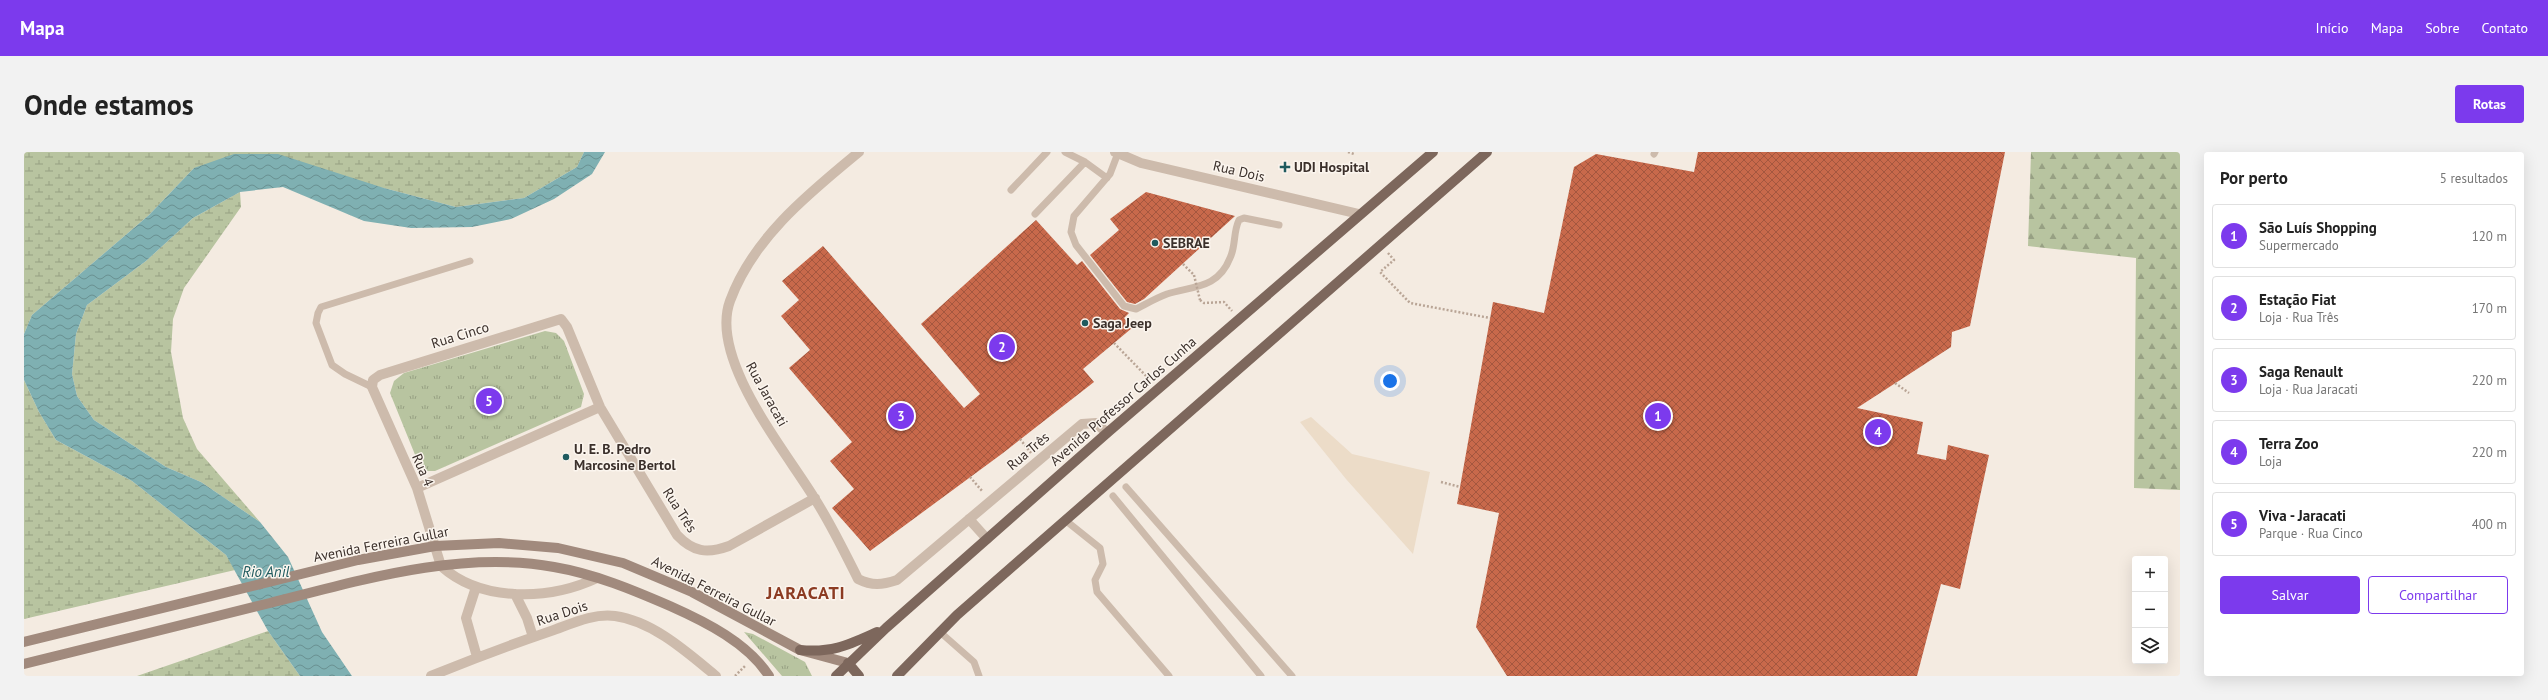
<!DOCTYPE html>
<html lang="pt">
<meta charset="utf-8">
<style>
:root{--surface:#fff;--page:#f2f2f2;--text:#222;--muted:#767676;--line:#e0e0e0;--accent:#7c3aed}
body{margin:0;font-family:"PT Sans",sans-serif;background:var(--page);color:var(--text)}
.controls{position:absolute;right:12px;bottom:12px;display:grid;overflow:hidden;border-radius:4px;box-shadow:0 4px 16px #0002}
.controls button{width:36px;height:36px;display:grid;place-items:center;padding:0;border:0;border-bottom:1px solid var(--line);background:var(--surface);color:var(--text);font:20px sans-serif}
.you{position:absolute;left:1366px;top:229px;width:14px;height:14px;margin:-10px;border:3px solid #fff;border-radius:50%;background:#1a73e8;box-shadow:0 0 0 6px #1a73e833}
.badge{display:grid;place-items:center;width:26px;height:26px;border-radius:50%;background:var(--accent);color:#fff;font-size:13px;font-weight:700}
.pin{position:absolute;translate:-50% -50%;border:2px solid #fff;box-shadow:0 1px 4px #0006}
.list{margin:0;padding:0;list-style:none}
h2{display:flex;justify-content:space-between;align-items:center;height:52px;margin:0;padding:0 16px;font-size:17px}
h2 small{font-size:13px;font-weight:400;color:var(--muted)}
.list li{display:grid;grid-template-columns:26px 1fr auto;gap:12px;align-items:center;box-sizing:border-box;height:64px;margin:0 8px 8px;padding:0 8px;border:1px solid var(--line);border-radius:4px}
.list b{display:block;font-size:15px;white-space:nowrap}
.list p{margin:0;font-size:13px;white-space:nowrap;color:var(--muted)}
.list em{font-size:13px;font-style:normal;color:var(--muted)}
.actions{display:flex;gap:8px;padding:12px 16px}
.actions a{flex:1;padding:9px 0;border:1px solid var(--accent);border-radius:4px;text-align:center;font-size:14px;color:var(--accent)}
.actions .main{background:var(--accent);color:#fff}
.icon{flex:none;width:22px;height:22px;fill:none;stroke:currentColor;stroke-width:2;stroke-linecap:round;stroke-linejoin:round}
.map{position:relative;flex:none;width:2156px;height:524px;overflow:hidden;border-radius:4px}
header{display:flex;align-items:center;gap:24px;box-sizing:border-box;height:56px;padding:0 20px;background:var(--accent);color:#fff}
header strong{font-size:19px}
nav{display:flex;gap:22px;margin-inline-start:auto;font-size:14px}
.intro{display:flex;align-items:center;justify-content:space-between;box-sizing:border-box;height:96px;padding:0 24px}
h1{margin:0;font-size:28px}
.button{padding:10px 18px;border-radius:4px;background:var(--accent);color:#fff;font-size:14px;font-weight:700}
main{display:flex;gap:24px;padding:0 24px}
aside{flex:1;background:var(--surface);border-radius:4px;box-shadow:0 4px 16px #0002}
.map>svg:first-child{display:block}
.grass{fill:url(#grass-tufts)}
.forest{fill:url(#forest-firs)}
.wetland{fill:url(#wetland-marsh)}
.plaza{fill:#ecdcc8}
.water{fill:url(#water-waves)}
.building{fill:url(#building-cross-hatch)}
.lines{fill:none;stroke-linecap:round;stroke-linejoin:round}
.path{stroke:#b9a596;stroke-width:2.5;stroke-dasharray:2 2;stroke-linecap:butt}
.lane{stroke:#cdbbac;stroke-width:7}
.street{stroke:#cdbbac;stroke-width:10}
.secondary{stroke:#a18a7d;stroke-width:10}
.primary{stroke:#7d675c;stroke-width:10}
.path-bridge{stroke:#b9a596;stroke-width:2.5;stroke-dasharray:2 2;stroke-linecap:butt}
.poi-dot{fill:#1f5a5e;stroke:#fbf5ee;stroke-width:1.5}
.labels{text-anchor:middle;stroke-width:3;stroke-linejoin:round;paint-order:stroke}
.poi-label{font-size:14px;font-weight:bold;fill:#3b302b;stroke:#fbf5ee;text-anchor:start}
.street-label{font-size:14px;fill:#3b302b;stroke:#fbf5ee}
.water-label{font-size:15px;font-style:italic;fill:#1f5a5e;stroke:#fbf5ee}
.district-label{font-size:18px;font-weight:bold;letter-spacing:1px;fill:#8c3b22;stroke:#fbf5ee}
</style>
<header>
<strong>Mapa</strong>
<nav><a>Início</a><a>Mapa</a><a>Sobre</a><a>Contato</a></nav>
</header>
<div class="intro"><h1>Onde estamos</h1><a class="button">Rotas</a></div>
<main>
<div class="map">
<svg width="2156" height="524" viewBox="0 0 2156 524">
<defs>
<pattern id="grass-tufts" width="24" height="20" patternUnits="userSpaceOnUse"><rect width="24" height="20" fill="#b8c4a0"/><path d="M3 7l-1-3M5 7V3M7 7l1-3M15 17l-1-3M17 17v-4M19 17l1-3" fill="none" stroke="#97a083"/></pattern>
<pattern id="forest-firs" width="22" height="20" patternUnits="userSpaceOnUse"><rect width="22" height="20" fill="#b8c4a0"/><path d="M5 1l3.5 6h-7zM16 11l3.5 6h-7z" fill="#97a083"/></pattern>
<pattern id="wetland-marsh" width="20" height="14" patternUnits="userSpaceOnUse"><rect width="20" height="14" fill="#b8c4a0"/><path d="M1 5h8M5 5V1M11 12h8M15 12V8" fill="none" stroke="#97a083"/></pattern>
<pattern id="water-waves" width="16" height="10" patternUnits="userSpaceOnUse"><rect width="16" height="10" fill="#7fb0b2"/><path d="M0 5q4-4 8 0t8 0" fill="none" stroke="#699091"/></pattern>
<pattern id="building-cross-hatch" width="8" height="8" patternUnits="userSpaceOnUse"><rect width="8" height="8" fill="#c8694b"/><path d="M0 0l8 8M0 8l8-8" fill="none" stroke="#a4573f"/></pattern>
</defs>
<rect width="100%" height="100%" fill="#f4ebe1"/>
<path class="grass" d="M521 179 532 181 540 189 560 242 557 255 411 319H403L396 315 366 241 370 229 380 221Z
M720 480 729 482 781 510 788 524H758Z"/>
<path class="forest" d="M2007 0H2156V338L2110 336 2112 106 2004 94Z"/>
<path class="wetland" d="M0 0H560L553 15 500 46 432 55 360 36 170 16 125 63 8 163 0 182Z
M216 40 217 55 160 136 149 167 147 200 159 266 173 297 236 370 177 330 142 315 70 268 53 244 48 222 52 182 63 153 122 109 169 66Z
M0 228 15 260 32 288 108 329 202 403 211 418 0 467Z
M244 479 276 524H113Z"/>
<path class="plaza" d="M1287 265 1328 302 1406 320 1389 402 1322 327 1276 270Z"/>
<path class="water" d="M560 0H581L568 22 530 47 487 67 448 75 387 76 340 69 259 35 216 40 169 66 122 109 63 153 52 182 48 222 53 244 70 268 142 315 177 330 236 370 264 405 298 480 328 524H276L244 479 202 403 108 329 32 288 15 260 0 228V182L8 163 125 63 170 16 210 2H254L360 36 432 55 500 46 553 15Z"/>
<path class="building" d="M1674 0H1981L1946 174 1928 180 1927 195 1833 256 1899 270 1893 302 1922 308 1924 293 1965 303 1936 437 1917 432 1893 524H1483L1452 475 1475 361 1433 352 1469 150 1520 161 1550 15 1572 2 1670 20Z
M1122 40 1211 64 1120 147 1111 152 1103 150 1066 103 1095 78 1086 67Z
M1012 68 1053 113 1058 109 1096 157 1105 161 1100 166 1108 176 1059 217 1070 230 979 301 846 399 808 356 830 337 806 309 828 290 765 216 786 198 757 164 775 148 758 129 799 94 940 256 956 242 897 172Z"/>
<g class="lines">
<path class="path" d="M1324 0 1330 2
M1364 101 1370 108 1356 120 1386 151 1466 166
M1159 112 1170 123
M1176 148 1180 151 1200 150 1208 159
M1090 191 1126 228
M1871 231 1885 241
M996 287 1007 301
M946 325 959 340
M1417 330 1436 335
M711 524 722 513"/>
<path class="lane" d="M1041 0 1061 10 1083 26
M1094 1 1086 22 1050 64 1047 80 1052 93 1100 154 1112 157C1122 152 1132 146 1143 142 1168 134 1194 137 1206 106 1212 94 1209 80 1215 68L1220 66 1255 73
M1630 2 1631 0
M987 38 1023 0
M1011 62 1061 10
M348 235 321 222 308 213 292 171 294 161 297 155 446 109
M1102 335 1268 524
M1089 344 1237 524
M1041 368 1076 396 1079 412 1071 428 1073 440 1145 524
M916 480 950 510 955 524"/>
<path class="street" d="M835 0C784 42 729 86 706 149 685 206 760 297 789 344 806 370 820 399 834 427 848 434 858 433 873 428L1058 272 1072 271 1083 281
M1091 0 1117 11 1335 62
M393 336 576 255
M945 367 963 387
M573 426C526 448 458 451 417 414L393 336 348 235 349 228 356 223 537 167 543 175 576 255 653 383C669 400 683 402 705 394L791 346
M452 435 442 466 453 505
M491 442 503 466 509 485
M407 524C446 508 486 493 527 479 547 472 569 461 591 464 629 469 664 501 692 524"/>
<path class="secondary" d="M0 490 334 408 411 394 475 391 534 396 599 411 668 440 776 498 824 511
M0 512C82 492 164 471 246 451 337 428 436 398 530 415 571 422 609 438 646 454 682 470 724 491 745 524"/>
<path class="primary" d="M776 498C809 501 824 493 853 480
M824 511 835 524
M812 524 862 476 1083 281 1409 0
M873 524 933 463 1463 0"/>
<path class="path-bridge" d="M1170 123 1176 148"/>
</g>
<g class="poi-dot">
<path d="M1259 9h4v4h4v4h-4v4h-4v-4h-4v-4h4z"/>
<circle cx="1131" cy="91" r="4"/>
<circle cx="1061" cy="171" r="4"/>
<circle cx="542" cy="305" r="4"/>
</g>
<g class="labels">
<g class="poi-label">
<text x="1270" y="20">UDI Hospital</text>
<text x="1139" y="96">SEBRAE</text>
<text x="1069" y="176">Saga Jeep</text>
<text x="550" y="302">U. E. B. Pedro<tspan x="550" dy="16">Marcosine Bertol</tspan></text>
</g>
<g class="street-label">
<text transform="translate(1215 19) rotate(13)" y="5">Rua Dois</text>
<text transform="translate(436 183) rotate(-17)" y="5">Rua Cinco</text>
<text transform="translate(743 242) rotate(61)" y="5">Rua Jaracati</text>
<text transform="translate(1099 249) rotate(-41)" y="5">Avenida Professor Carlos Cunha</text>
<text transform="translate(1004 299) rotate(-40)" y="5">Rua Três</text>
<text transform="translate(399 318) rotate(67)" y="5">Rua 4</text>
<text transform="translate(656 358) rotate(57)" y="5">Rua Três</text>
<text transform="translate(357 392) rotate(-11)" y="5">Avenida Ferreira Gullar</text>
<text transform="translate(690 439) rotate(27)" y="5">Avenida Ferreira Gullar</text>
<text transform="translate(538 461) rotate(-18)" y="5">Rua Dois</text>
</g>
<g class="water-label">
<text x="242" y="425">Rio Anil</text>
</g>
<g class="district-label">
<text x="782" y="447">JARACATI</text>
</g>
</g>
</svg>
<div class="controls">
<button>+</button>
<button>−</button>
<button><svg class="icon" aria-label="layers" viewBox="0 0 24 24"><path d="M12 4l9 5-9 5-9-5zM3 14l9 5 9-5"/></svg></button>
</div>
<div class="you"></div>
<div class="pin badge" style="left:1634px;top:264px">1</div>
<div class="pin badge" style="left:978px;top:195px">2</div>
<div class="pin badge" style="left:877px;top:264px">3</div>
<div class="pin badge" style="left:1854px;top:280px">4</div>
<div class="pin badge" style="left:465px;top:249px">5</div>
</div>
<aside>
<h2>Por perto<small>5 resultados</small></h2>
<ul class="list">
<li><span class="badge">1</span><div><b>São Luís Shopping</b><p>Supermercado</p></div><em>120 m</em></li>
<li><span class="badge">2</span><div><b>Estação Fiat</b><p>Loja · Rua Três</p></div><em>170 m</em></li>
<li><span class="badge">3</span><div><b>Saga Renault</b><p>Loja · Rua Jaracati</p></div><em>220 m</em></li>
<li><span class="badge">4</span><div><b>Terra Zoo</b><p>Loja</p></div><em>220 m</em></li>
<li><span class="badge">5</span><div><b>Viva - Jaracati</b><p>Parque · Rua Cinco</p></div><em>400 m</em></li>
</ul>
<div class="actions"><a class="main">Salvar</a><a>Compartilhar</a></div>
</aside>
</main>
